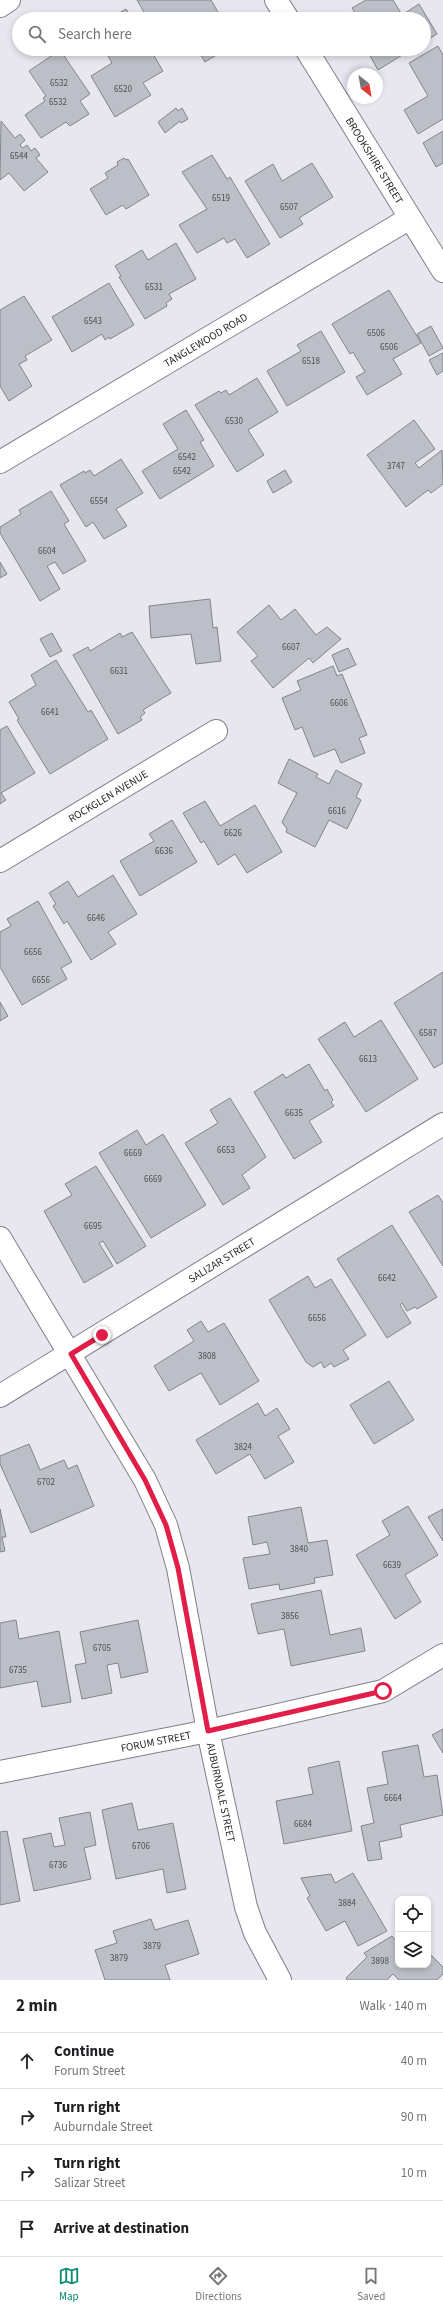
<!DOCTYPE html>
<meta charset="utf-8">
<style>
:root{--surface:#fff;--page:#f2f2f2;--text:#202124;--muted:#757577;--line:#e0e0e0;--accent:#088c72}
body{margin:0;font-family:"Source Sans 3",sans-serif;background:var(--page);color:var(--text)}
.controls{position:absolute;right:12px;bottom:12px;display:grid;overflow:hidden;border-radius:8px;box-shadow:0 2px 6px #0003}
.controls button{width:36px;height:36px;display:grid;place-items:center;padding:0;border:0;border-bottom:1px solid var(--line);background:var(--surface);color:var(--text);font:20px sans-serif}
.compass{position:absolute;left:347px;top:68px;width:36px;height:36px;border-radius:50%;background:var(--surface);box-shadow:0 2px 6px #0003;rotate:149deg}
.stop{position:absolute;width:12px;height:12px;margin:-9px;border:3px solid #e11d48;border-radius:50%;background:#fff}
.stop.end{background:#e11d48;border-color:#fff;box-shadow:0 1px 4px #0008}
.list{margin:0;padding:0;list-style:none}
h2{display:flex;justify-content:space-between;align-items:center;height:52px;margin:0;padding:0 16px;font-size:17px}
h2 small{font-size:13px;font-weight:400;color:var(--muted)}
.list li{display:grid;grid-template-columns:26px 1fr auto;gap:12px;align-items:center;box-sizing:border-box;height:56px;padding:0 16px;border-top:1px solid var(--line)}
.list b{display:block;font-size:15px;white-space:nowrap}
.list p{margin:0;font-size:13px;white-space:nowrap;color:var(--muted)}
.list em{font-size:13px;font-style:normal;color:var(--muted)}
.icon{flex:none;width:22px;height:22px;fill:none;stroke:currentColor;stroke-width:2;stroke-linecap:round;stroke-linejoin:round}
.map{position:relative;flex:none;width:443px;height:1980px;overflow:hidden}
.search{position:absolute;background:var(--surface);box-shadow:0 2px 6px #0003;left:12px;right:12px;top:12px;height:44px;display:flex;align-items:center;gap:10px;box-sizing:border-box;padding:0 14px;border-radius:22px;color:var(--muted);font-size:15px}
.sheet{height:276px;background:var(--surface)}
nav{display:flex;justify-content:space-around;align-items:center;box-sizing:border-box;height:56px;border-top:1px solid var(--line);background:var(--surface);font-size:11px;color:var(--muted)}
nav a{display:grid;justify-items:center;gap:2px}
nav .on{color:var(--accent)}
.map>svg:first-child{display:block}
.building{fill:#bcbfc7;stroke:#82858d}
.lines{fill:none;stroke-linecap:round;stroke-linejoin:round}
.minor-casing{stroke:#817f87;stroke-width:24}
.tertiary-casing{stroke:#817f87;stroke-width:24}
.minor{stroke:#fff;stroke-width:22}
.tertiary{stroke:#fff;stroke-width:22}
.route{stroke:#e11d48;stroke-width:5}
.labels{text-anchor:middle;stroke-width:3;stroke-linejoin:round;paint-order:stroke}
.number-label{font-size:9px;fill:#4e4f54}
.street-label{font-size:11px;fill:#2a2a2d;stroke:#f5f3fd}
</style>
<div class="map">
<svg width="443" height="1980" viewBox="0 0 443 1980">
<rect width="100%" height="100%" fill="#e8e6ef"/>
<path class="building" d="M137 0H211L222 19H148Z
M366 0H393L402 15 419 4 437 34 424 42V19H359L352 8Z
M126 9 132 19H109Z
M438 46 443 55V119L418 134 404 110 428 96 409 63Z
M104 49H150L163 71 143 83 151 95 115 117 91 76 112 63Z
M169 49H184L173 55Z
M197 49H222L223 51 205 62Z
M366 49H412L378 70Z
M60 50 90 94 80 101 89 114 70 126 66 122 41 138 25 115 45 101 43 98 46 96 29 71Z
M176 108 178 111 182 108 188 119 181 123 180 121 165 133 158 122Z
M1 121 15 138 20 134 25 140 20 145 23 148 27 145 31 151 35 148 40 155 36 158 48 172 24 191 9 173 0 180Z
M443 131V163L436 167 423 143Z
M212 155 227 179 230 177 270 244 247 258 235 239 227 243 224 238 197 253 179 225 207 209 182 172Z
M124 158 126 160 128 159 149 195 126 209 123 205 106 215 90 189 108 178 105 173 118 165 117 162Z
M312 163 333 197 299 218 303 224 280 238 245 181 273 164 282 181Z
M176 243 196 279 169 294 172 299 166 303 167 306 145 319 119 277 121 276 115 266 142 250 148 260Z
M109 283 134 325 110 339 109 337 105 340 102 334 72 352 52 317Z
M389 290 421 343 393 359 402 374 367 395 356 377 365 372 353 352 350 354 332 324Z
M24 296 52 340 25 356 27 360 19 364 32 386 9 401 0 386V310Z
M431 326 443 348 429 356 417 334Z
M321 331 345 372 287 406 267 371 301 351 297 345Z
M443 353V371L437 375 429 360Z
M257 378 278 412 248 430 264 455 237 472 195 405 219 391 221 393 226 390 229 395Z
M186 410 204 440 200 442 214 466 160 499 142 471 178 449 163 424Z
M414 420 435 449 415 463 419 468 442 450 443 484 431 493 428 490 406 507 367 455Z
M121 459 143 493 116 509 127 526 104 539 93 522 86 527 60 485 84 471 85 473 90 470 94 476Z
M285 470 292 482 273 493 267 481Z
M51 491 69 521 64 524 86 561 63 574 55 562 47 566 60 589 40 601 0 533V527L21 514 19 510Z
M0 562 7 574 0 578Z
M210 599 213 628 217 627 221 661 196 664 191 634 151 638 149 606Z
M269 605 281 620 295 609 316 635 327 627 341 639 313 663 309 658 273 688 251 661 258 656 237 632Z
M132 632 171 693 143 710 145 713 140 717 142 720 118 734 73 655 88 647 90 651 120 633 122 637Z
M52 633 62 651 50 657 40 639Z
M348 648 356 665 339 672 332 655Z
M56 660 88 712 91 710 108 739 50 774 17 720 19 719 9 702 36 685 31 675Z
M333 666 337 676 342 674 367 735 359 738 365 753 341 763 335 749 314 757 302 727 295 730 282 698 301 690 297 681Z
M7 726 35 773 1 793 6 800 0 804V730Z
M289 759 318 774 316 777 329 784 336 770 362 784 356 797 361 800 347 829 329 820 315 847 286 832 287 829 282 822 297 793 278 783Z
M205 801 220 826 255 805 282 852 247 873 235 854 218 865 204 841 201 843 183 813Z
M172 820 197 862 140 896 120 861 154 841 149 834Z
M113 875 137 914 108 932 116 944 91 960 67 921 64 924 53 906 56 904 49 893 68 881 78 897Z
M38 901 72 962 61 968 67 979 22 1005 0 967V932L11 926 7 919Z
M443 972V1063L434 1068 394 1003Z
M0 1002 8 1016 0 1021Z
M381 1020 418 1079 366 1112 318 1039 345 1022 354 1037Z
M309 1064 325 1091 327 1089 333 1100 331 1102 334 1106 309 1121 322 1142 294 1159 254 1092 283 1074 286 1078Z
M230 1098 266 1157 242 1175 250 1188 223 1205 185 1143 218 1123 210 1110Z
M137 1130 146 1145 163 1134 206 1205 151 1238 99 1153Z
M96 1166 146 1246 117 1264 103 1241 99 1243 113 1266 84 1283 44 1211 72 1195 65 1184Z
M438 1195 443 1203V1266L409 1212Z
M392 1225 437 1297 417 1309 415 1307 407 1311 402 1303 400 1305 411 1323 387 1338 337 1259Z
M308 1276 315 1288 331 1279 366 1335 343 1350 349 1359 334 1367 331 1363 324 1368 321 1362 313 1367 306 1362 269 1300Z
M201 1321 208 1332 224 1323 259 1381 220 1405 201 1373 169 1391 154 1366 194 1341 187 1330Z
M389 1381 414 1420 374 1444 350 1405Z
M258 1403 265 1416 277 1408 290 1429 278 1436 294 1462 265 1479 250 1454 216 1474 196 1440Z
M29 1444 40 1470 64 1460 68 1469 77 1465 94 1506 31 1533 0 1464V1456Z
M408 1506 438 1555 405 1575 421 1602 395 1619 356 1555 390 1535 382 1521Z
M301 1507 308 1543 327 1540 333 1575 314 1578 315 1583 280 1590 279 1584 249 1589 243 1558 270 1554 267 1542 253 1545 248 1517Z
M0 1509 6 1537H2L5 1551 0 1552Z
M443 1509V1541L428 1517Z
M321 1590 330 1635 361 1628 365 1651 291 1666 284 1629 258 1634 251 1604Z
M16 1620 19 1639 59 1631 71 1702 42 1707 37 1681 0 1688V1623Z
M138 1620 148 1672 121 1678 118 1663 107 1665 112 1693 82 1699 75 1665 86 1663 80 1632Z
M443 1729V1753L432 1735Z
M418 1745 424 1777 437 1775 443 1815 400 1825 402 1837 379 1842 382 1859 368 1861 361 1826 374 1823 367 1788 388 1784 382 1752Z
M339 1761 352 1831 284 1844 276 1801 313 1794 308 1768Z
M132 1803 138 1830 173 1823 186 1889 167 1893 163 1869 116 1879 102 1810Z
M90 1812 96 1845 84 1848 91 1879 34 1891 23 1839 51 1833 54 1847 65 1845 59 1818Z
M7 1831 20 1901 0 1905V1832Z
M353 1873 387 1931 358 1946 345 1921 326 1931 307 1898 310 1896 301 1878 331 1874 335 1883Z
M151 1919 155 1930 188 1920 199 1954 165 1965 170 1980H105L95 1950 117 1943 113 1931Z
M392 1936 397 1942 398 1940V1965H428V1952L443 1967V1974L437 1980H399L393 1974 387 1980H347L346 1978 367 1957 364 1953Z"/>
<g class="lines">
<g class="minor-casing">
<g id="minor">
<path d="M276 0 288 19"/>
<path d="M0 6 9 0"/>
<path id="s1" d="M306 49 443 271"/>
<path id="s2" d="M0 462 410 218"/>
<path id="s3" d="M0 861 216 731"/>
<path id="s4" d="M0 1396 443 1124"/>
<path id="s5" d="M0 1772 208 1731 383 1691 443 1655"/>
</g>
</g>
<g class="tertiary-casing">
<g id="tertiary">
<path id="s6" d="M0 1238 145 1480 166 1525 178 1568 208 1731 246 1907 255 1933 280 1980"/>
</g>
</g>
<use href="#minor" class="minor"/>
<use href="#tertiary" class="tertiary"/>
</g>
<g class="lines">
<path class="route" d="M102 1335 71 1354 145 1480 166 1525 178 1568 208 1731 383 1691"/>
</g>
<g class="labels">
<g class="number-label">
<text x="59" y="86">6532</text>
<text x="123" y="92">6520</text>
<text x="58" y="105">6532</text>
<text x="19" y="159">6544</text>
<text x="221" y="201">6519</text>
<text x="289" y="210">6507</text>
<text x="154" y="290">6531</text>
<text x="93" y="324">6543</text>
<text x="376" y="336">6506</text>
<text x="389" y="350">6506</text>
<text x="311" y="364">6518</text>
<text x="234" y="424">6530</text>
<text x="187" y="460">6542</text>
<text x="396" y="469">3747</text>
<text x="182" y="474">6542</text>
<text x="99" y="504">6554</text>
<text x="47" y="554">6604</text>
<text x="291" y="650">6607</text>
<text x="119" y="674">6631</text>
<text x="339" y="706">6606</text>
<text x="50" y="715">6641</text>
<text x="337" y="814">6616</text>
<text x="233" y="836">6626</text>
<text x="164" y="854">6636</text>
<text x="96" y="921">6646</text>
<text x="33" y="955">6656</text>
<text x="41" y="983">6656</text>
<text x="428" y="1036">6587</text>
<text x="368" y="1062">6613</text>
<text x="294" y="1116">6635</text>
<text x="226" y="1153">6653</text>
<text x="133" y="1156">6669</text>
<text x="153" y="1182">6669</text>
<text x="93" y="1229">6695</text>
<text x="387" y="1281">6642</text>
<text x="317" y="1321">6656</text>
<text x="207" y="1359">3808</text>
<text x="243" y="1450">3824</text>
<text x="46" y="1485">6702</text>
<text x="299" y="1552">3840</text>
<text x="392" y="1568">6639</text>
<text x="290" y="1619">3856</text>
<text x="102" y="1651">6705</text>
<text x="18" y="1673">6735</text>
<text x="393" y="1801">6664</text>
<text x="303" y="1827">6684</text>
<text x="141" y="1849">6706</text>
<text x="58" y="1868">6736</text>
<text x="347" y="1906">3884</text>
<text x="152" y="1949">3879</text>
<text x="119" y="1961">3879</text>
<text x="380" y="1964">3898</text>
</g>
<g class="street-label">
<text dy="4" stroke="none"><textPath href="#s1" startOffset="131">BROOKSHIRE STREET</textPath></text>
<text dy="4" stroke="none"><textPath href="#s2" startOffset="239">TANGLEWOOD ROAD</textPath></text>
<text dy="4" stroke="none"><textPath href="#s3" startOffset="126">ROCKGLEN AVENUE</textPath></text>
<text dy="4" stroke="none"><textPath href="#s4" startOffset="260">SALIZAR STREET</textPath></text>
<text dy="4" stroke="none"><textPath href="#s5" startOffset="159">FORUM STREET</textPath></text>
<text dy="4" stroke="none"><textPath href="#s6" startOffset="605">AUBURNDALE STREET</textPath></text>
</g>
</g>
</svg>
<div class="controls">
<button><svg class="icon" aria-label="locate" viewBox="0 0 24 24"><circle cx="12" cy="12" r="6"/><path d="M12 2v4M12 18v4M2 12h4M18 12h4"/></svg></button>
<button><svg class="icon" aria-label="layers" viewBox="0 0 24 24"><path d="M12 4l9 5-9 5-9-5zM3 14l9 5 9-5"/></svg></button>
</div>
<svg class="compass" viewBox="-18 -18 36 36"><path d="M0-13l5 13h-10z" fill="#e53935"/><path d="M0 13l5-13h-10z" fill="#757577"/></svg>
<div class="stop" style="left:383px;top:1691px"></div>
<div class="stop end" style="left:102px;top:1335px"></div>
<div class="search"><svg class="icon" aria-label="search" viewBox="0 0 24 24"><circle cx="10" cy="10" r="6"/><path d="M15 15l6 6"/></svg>Search here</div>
</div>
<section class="sheet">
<h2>2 min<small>Walk · 140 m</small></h2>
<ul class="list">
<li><svg class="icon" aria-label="ahead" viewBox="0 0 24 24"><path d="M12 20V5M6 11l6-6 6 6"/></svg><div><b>Continue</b><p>Forum Street</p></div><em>40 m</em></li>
<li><svg class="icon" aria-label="right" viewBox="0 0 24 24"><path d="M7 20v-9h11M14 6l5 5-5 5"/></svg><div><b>Turn right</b><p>Auburndale Street</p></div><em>90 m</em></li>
<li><svg class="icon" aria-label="right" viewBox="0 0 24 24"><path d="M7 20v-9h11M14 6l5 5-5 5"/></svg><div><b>Turn right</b><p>Salizar Street</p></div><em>10 m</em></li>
<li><svg class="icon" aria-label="arrive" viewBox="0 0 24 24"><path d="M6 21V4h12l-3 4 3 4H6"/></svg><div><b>Arrive at destination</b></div></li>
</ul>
</section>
<nav>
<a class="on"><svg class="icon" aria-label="map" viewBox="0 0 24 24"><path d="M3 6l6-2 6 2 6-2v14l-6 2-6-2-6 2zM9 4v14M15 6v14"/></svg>Map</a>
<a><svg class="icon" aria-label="directions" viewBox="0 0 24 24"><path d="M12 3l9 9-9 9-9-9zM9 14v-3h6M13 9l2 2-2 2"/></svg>Directions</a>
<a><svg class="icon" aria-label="saved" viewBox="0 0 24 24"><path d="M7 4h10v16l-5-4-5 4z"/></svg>Saved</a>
</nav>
